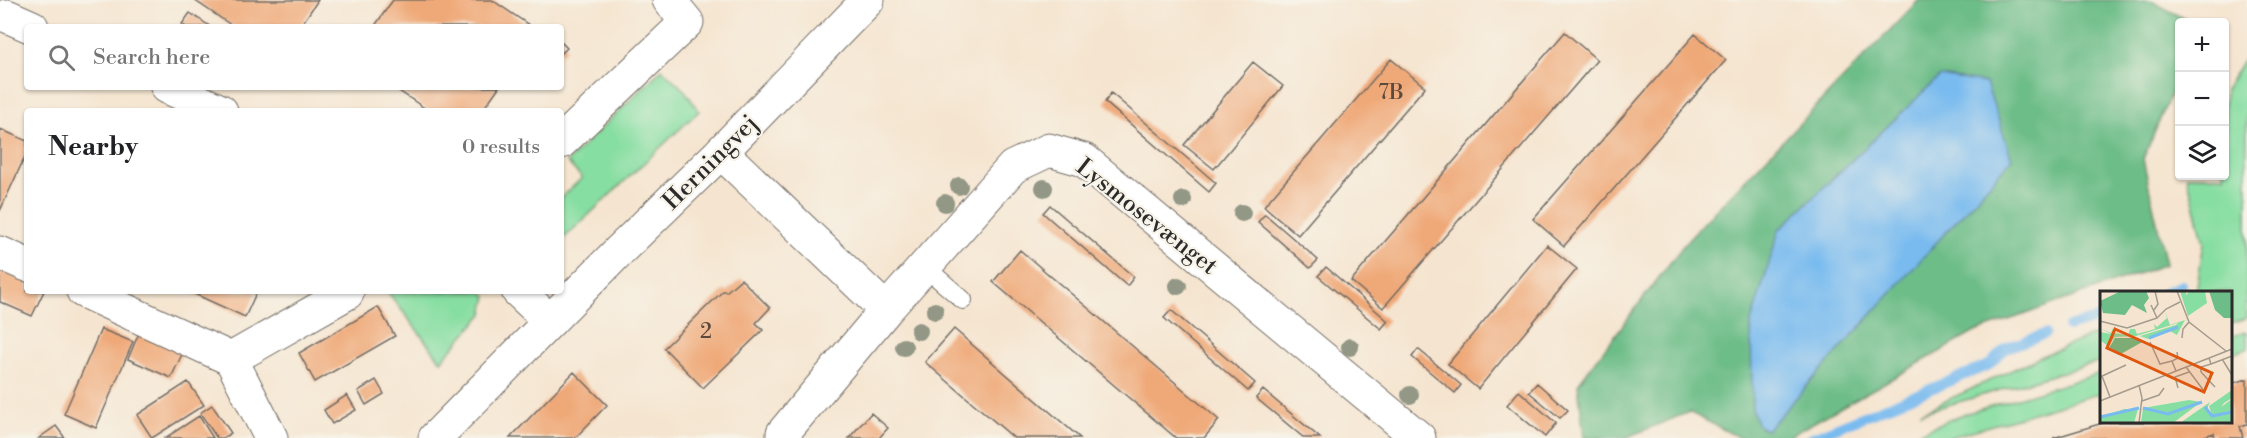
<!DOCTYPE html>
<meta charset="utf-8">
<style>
:root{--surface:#fff;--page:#f6f6f6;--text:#202124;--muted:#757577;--line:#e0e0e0}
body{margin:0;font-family:"Libre Bodoni",serif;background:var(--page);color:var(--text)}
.controls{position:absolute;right:18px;top:18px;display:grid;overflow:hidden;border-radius:6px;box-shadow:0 2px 4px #0004}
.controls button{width:54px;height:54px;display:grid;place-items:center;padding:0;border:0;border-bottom:2px solid var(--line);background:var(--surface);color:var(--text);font:30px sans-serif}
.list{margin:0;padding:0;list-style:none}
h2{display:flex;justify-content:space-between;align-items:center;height:78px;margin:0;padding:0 24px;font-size:26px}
h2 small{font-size:20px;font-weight:400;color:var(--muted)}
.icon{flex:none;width:33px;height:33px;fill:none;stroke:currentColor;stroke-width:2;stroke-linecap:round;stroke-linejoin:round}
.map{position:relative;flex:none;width:2247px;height:438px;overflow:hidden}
.search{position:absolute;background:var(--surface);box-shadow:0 2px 4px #0004;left:24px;top:24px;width:540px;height:66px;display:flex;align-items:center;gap:15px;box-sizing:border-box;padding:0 21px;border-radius:6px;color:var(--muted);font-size:22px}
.panel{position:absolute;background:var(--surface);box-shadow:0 2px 4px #0004;left:24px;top:108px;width:540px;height:186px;border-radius:6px}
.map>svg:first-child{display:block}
.green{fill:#87dea2;stroke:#598466;stroke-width:1.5}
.forest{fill:#6dbd88;stroke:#4c745a;stroke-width:1.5}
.water{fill:#79bbef;stroke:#52738d;stroke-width:1.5}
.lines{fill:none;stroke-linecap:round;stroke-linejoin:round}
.stream{stroke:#79bbef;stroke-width:10}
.building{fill:#efa877}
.service-casing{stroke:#726c65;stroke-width:20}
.minor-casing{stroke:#726c65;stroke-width:35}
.tertiary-casing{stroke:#726c65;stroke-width:35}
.service{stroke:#fff;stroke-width:18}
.minor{stroke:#fff;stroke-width:33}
.tertiary{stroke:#fff;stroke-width:33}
.tree{fill:#939786}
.labels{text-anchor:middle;stroke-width:4.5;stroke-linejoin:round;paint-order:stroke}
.number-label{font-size:21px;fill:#5c4a3e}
.street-label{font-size:24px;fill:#2b2b2b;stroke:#f7f3e8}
.inset-river{fill:none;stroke:#79bbef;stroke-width:3}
.inset-road{fill:none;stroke:#a49b8e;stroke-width:1.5}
.view{fill:#df570e;fill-opacity:0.15;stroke:#df570e;stroke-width:3}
.inset-edge{fill:none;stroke:#2b2b2b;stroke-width:3}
</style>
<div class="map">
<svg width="2247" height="438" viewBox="0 0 2247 438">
<rect width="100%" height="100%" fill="#f7f3e8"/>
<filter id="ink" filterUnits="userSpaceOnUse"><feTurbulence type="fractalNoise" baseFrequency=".0167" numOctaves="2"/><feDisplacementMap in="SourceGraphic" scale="12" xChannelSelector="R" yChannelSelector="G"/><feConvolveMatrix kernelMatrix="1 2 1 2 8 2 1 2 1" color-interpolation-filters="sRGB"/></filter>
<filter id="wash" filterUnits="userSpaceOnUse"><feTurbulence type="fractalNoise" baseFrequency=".008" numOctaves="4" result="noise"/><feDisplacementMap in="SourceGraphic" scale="24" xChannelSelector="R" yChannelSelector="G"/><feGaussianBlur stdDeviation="1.35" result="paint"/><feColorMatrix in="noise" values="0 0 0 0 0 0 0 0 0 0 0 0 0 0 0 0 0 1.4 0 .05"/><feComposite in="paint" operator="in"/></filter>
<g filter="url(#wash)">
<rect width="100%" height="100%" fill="#f5e5d0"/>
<path class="green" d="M2247 54V318L2231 323 2230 292H2196L2204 243 2187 176H2224L2225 90Z
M662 69 685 91 699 111 561 241V198L582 178 567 162Z
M387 291H481L487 296 483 314 441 361Z
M2101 332V361L1920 413 2044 355Z
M2247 332V349L2231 354V336Z
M2101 373V393L1948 438H1905L1961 415Z"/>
<path class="forest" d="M1919 0H2150L2190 22H2180L2179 75 2143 159 2166 264 1975 332 1786 438H1740L1689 412 1625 438H1584L1578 384 1689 238Z"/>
<path class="water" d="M1940 76 1986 83 2012 159 1767 430 1758 426 1752 409 1751 322 1779 230Z"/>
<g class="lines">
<path class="stream" d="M2165 292 2182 285
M2068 327 2102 317
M1811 438 1989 365 2006 348 2045 334"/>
</g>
<g id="blocks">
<path class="building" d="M194 0H318L300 27H234Z
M393 0H492L532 27H374Z
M190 13 211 27H186L182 24Z
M1565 32 1597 60 1383 308 1351 281Z
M1695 34 1726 60 1564 246 1533 219Z
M561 42 567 48 561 54Z
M1391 59 1425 87 1298 235 1264 206Z
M1253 62 1283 86 1214 169 1184 145Z
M393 87H499L482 111H429Z
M1111 93 1216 183 1209 192 1105 102Z
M0 129 27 141V152L0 211Z
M1050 205 1134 277 1127 286 1043 213Z
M1265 214 1318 260 1310 268 1258 222Z
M1547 245 1577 269 1478 389 1448 364Z
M1020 250 1219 420 1204 438H1176L993 282Z
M1326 267 1388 321 1381 329 1318 276Z
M0 270 27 282V291H44L32 316 0 302Z
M741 279 770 308 756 323 763 330 703 388 664 348 724 290 726 292Z
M188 291H257L245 317Z
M378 307 395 336 315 382 299 353Z
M1171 310 1255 383 1248 391 1164 318Z
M101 329 133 342 96 428 64 414Z
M954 329 1080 438H1014L925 362Z
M139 333 183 352 171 378 128 359Z
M1418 349 1461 385 1455 393 1412 357Z
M574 372 607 405 575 438H510Z
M2247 379V424L2240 426 2243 438H2215L2214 433 2198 438H2053L2106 422H2230V384Z
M376 380 384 394 366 405 358 391Z
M188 382 204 405 152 438 137 415Z
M1537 383 1568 410 1560 418 1529 392Z
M1263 390 1320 438H1304L1256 398Z
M1519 391 1556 423 1545 437 1507 405Z
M347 395 356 410 332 424 324 410Z
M212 405 231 433 223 438H217L200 413Z
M871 413 888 428 879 438H849Z
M199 416 213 438H165Z
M56 426 65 438H39Z"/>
</g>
</g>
<g filter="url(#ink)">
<use href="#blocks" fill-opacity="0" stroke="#726c65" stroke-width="1.5"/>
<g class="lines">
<g class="service-casing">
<path id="service" d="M925 267 963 300"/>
</g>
<g class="minor-casing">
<path id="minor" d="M7 16 32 27
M167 87 221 111
M561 142 687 22 669 0
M721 152 886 310 783 433V438
M0 253 27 265
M83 291 231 359 271 438
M518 291 550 321
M886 310 1013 167 1049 150 1084 160 1419 438
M231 359 347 293"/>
</g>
<g class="tertiary-casing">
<path id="tertiary" d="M435 438 620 250 721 152 868 0"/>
</g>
<use href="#service" class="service"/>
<use href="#minor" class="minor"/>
<use href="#tertiary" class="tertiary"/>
</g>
<g class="tree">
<circle cx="959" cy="186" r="9"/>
<circle cx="1044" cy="188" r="9"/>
<circle cx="1183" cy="200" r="9"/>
<circle cx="945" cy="203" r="9"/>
<circle cx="1242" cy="213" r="9"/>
<circle cx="1178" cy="286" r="9"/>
<circle cx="935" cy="311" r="9"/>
<circle cx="919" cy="331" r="9"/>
<circle cx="904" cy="347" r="9"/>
<circle cx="1350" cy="347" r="9"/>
<circle cx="1410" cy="395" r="9"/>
</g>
</g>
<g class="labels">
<g class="number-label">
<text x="1391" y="99">7B</text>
<text x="706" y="338">2</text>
</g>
<g class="street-label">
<text transform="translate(710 162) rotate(-45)" y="8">Herningvej</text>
<text transform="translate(1147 216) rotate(38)" y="8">Lysmosevænget</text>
</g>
</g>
<g transform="translate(2100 291)">
<rect width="132" height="132" fill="#f5e5d0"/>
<path d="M80 0H86V4L90 0H105L107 12 88 25ZM65 20 70 34 85 29 77 44 70 40 48 48 40 45 76 34 78 32 36 45 15 46 8 55 0 49V41L11 43 0 37 11 42 13 37V42L28 44 30 38H35L37 43 55 38 54 33 57 36 67 27ZM132 99V107L124 112 121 116 132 108V132H80L110 111 108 115V119L112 124 109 115ZM89 109 101 111 73 132H41L43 117ZM24 118H38L34 132H0V127Z" fill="#87dea2"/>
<path d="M21 0H46L49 7 44 14 47 22 32 14 25 24 3 22 0 10ZM109 0H132V27H124L115 19ZM15 47H36L44 50 19 64 9 57Z" fill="#6dbd88"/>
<path class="inset-river" d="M49 47 78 36M105 116 112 125 132 121M43 117 68 123 102 111M0 126 39 117"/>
<path class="inset-road" d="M77 0 89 31 126 60M51 14 57 27 66 18 80 11M54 19 58 13 55 0M0 30 27 37 57 27M82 47 83 38 89 31M50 51 60 73 72 70M122 68 132 84M111 73 132 65M86 76 104 100M76 80 72 70 78 67 77 61M101 81V76L111 73 109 67M101 81 115 96M2 85 10 106M0 86 26 74M39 94 42 107 39 132M78 97 75 86 89 81M0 110 132 58M42 110 59 104 64 97"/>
<path class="view" d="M15 38 112 82 104 101 7 57Z"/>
<rect width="132" height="132" class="inset-edge"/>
</g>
</svg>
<div class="controls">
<button>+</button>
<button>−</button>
<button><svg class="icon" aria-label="layers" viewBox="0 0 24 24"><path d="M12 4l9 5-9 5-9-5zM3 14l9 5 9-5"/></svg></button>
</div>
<div class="search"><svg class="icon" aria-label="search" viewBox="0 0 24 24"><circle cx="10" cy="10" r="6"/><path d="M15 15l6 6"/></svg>Search here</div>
<section class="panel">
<h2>Nearby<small>0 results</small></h2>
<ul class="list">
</ul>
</section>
</div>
